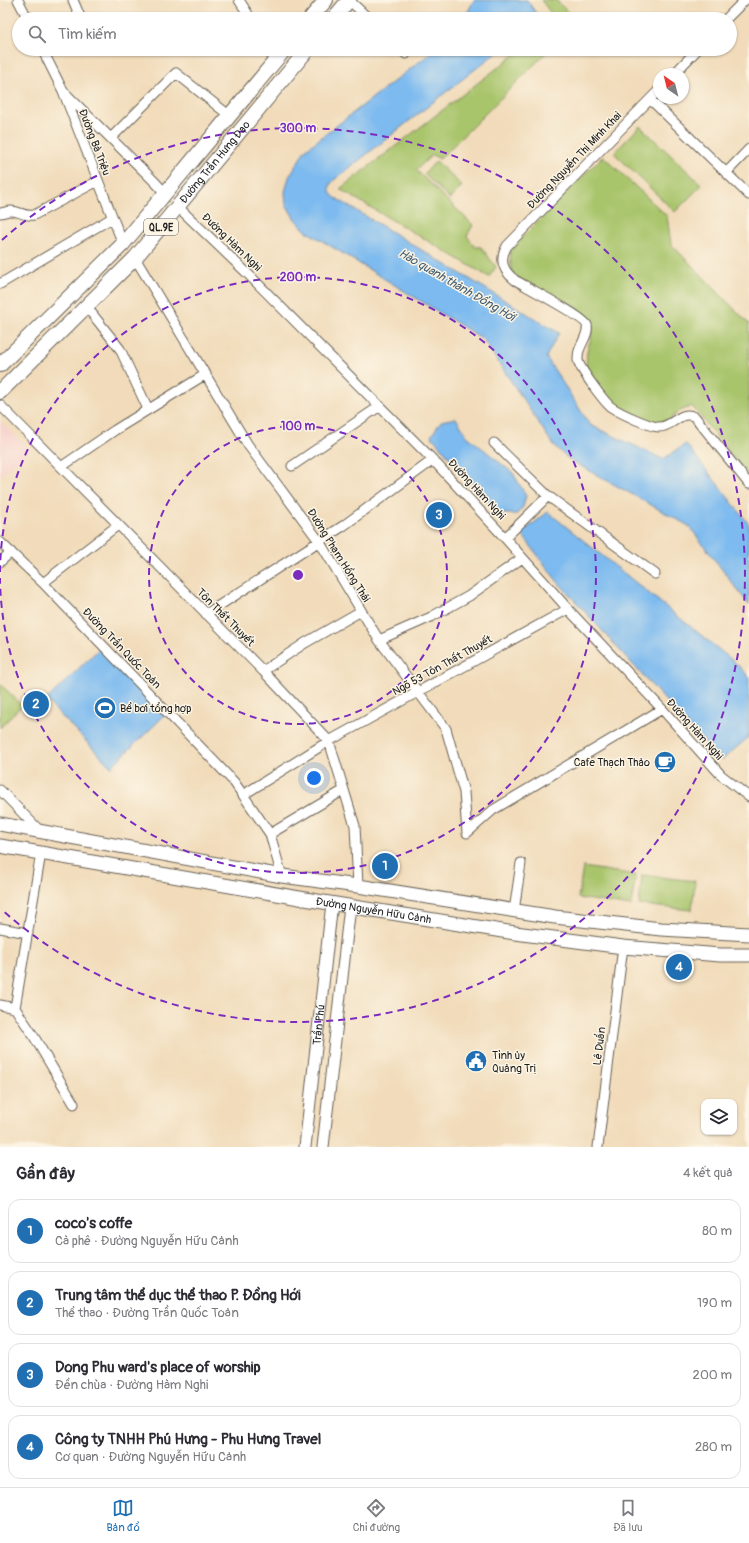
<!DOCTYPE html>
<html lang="vi">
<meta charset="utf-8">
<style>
:root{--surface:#fff;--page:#f2f2f3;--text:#2b2b33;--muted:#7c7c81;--line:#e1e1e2;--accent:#1f6fb2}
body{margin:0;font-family:Pangolin,sans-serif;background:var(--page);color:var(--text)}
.controls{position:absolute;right:12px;bottom:12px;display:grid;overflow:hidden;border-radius:8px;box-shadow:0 1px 3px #0004}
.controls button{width:36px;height:36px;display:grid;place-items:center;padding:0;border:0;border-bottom:1px solid var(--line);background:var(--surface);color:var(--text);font:20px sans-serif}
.compass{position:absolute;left:653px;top:68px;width:36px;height:36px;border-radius:50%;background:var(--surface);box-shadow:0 1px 3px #0004;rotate:325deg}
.you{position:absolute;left:314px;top:778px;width:14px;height:14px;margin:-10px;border:3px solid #fff;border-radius:50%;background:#1a73e8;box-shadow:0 0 0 6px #1a73e833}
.badge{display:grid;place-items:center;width:26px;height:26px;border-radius:50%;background:var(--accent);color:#fff;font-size:13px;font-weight:700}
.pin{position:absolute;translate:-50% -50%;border:2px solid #fff;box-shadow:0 1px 4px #0006}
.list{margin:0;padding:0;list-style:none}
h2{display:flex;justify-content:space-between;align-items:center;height:52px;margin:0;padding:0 16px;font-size:17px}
h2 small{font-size:13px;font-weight:400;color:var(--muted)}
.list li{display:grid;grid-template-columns:26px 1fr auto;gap:12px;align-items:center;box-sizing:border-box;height:64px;margin:0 8px 8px;padding:0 8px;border:1px solid var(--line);border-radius:12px}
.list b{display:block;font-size:15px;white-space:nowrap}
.list p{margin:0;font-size:13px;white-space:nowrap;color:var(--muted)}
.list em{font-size:13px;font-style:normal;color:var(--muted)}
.icon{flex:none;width:22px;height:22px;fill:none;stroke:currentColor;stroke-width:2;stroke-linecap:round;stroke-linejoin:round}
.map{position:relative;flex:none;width:749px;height:1147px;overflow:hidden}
.search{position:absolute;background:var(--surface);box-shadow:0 1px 3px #0004;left:12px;right:12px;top:12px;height:44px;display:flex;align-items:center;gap:10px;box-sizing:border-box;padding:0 14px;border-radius:22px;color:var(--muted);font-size:15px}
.sheet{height:340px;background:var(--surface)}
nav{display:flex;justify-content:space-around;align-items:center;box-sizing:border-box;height:56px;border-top:1px solid var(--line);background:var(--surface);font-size:11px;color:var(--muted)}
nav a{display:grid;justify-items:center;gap:2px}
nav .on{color:var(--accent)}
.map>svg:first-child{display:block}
.built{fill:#f7d0cb}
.green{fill:#a9c56c;stroke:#627044}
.water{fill:#7cbaef;stroke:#4c6b86}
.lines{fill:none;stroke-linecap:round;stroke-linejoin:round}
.minor-casing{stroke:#675f53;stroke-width:11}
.tertiary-casing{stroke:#675f53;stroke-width:13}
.secondary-casing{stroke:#675f53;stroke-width:15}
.primary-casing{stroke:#675f53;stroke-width:16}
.minor{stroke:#fff;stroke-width:9}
.tertiary{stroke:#fff;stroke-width:11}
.secondary{stroke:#fff;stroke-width:13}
.primary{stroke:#fff;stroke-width:14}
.ring{fill:none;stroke:#7b2cbf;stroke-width:2;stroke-dasharray:7 5}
.labels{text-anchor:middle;stroke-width:3;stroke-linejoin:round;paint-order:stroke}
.shield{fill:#fcf5e5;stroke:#5f5d58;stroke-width:1}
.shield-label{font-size:10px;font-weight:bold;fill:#1c1c1c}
.street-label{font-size:11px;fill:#1c1c1c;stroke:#fcf5e5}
.poi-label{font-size:11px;fill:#1c1c1c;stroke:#fcf5e5;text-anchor:start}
.water-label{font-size:12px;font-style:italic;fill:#425b70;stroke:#fcf5e5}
.centre{fill:#7b2cbf;stroke:#fcf5e5;stroke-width:2}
.ring-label{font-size:12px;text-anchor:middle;font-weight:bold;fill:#7b2cbf;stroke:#fcf5e5;stroke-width:3;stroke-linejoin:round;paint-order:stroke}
</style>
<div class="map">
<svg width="749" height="1147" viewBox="0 0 749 1147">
<rect width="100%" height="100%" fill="#fcf5e5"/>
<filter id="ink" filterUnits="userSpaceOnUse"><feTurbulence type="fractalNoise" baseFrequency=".025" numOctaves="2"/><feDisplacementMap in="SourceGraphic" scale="8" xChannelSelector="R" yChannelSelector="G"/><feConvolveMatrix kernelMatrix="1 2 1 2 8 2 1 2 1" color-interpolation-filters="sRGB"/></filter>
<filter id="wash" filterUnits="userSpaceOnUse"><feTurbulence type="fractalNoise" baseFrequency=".012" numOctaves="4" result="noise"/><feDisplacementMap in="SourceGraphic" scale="16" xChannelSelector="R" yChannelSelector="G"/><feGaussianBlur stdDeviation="0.9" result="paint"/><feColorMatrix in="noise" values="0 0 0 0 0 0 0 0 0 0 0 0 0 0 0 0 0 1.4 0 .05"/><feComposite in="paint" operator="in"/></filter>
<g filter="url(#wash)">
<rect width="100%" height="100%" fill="#f1dbba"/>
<path class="built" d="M0 420 29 450 0 476Z"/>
<path class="green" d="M541 0H556L575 19H555Z
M522 49H550L440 159 432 155 416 170 473 225 467 236 475 247H481L496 267 489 277 341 190V188Z
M640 126 702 185 675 212 614 153Z
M603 156 667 216 671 244 749 324V477L692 406 680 411 668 421 659 423 647 420 612 404 586 368 587 351 591 338 592 326 586 316 515 277 511 268 510 251 524 235Z
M436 161 462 186 450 199 424 174Z
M0 684 22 705 0 728Z
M583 867 636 875 631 906 578 898Z
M642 875 695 881 692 910 639 905Z"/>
<path class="water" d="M474 0H527L540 19H464Z
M436 49H501L334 180C328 186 328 191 334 197L559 333 546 357 590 425 663 459 686 444 749 524V605L689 526 570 460 554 446 483 339 306 231 294 218 286 204 285 192 289 177 305 150Z
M456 418 467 436 513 473 526 496 523 507 517 514H499L431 436 441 421Z
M548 512 737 664 749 677V737L722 760 694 732 557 581 521 533Z
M100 648 165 715 111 767 46 700Z"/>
</g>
<g filter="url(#ink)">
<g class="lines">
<g class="minor-casing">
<path id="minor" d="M18 0 28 19
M73 0 81 19
M239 0 251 19
M349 0 369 19
M726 19 745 0
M42 49 63 91 123 244
M401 49 406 54
M674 74 698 49
M659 90 507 246C499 260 502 270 515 280 525 286 584 317 587 325 589 334 581 343 579 351 578 353 578 358 578 360 579 368 605 403 611 407 620 413 650 427 659 427 673 427 681 409 695 417L749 484
M65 93 155 182 166 194
M650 99 749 195
M111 138 176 73 230 116
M726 173 749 149
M178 207 249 275 433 460 505 538 568 609 662 709 721 775 749 797
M0 213C3 213 7 211 10 211 20 210 22 217 34 215L98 181
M135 258 248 445 319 541 379 640 446 729 464 792 467 833
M0 284 112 218
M86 306 120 349 148 409
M0 405 263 671 329 741 355 826 358 886
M494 443 548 496
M292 466 380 406
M61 467 115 430 206 374
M505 538 548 496 655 574
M0 542 43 583 234 782 270 834 282 876
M0 562 11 552
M43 583 118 525
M206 614 343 526 433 460
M379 640 431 617 469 596 522 558
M263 671 305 643 361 611
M0 790 40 831
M243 795 329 741 568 609
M467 833 493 810 662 709
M270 834 344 790
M514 911 521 863
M0 928 28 933
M0 1005 15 1008
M15 1008 41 853
M15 1008 33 1035 74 1104
M598 1147 623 947"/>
</g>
<g class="tertiary-casing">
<g id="tertiary">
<path id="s1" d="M305 1147 332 903"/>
<path d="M323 1147 350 906"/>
</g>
</g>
<g class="secondary-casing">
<g id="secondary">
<path d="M0 824 282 876 358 886 555 917 661 929 749 934"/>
<path id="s2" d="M0 846 311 900 515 933 623 947 720 955H749"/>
</g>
</g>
<g class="primary-casing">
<g id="primary">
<path d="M310 19 326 0"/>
<path d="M333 19 349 0"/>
<path d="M0 365 123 244 285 49"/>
<path id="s3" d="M0 392 135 258 308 49"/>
</g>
</g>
<use href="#minor" class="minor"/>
<use href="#tertiary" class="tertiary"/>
<use href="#secondary" class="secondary"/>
<use href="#primary" class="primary"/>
</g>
</g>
<g class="ring">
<circle cx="298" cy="575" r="149"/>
<path d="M0 572A298 298 0 1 1 0 578"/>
<path d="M2 240A447 447 0 1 1 2 910"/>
</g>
<defs>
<g id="stadium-disc" transform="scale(1.15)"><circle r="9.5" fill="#1f6fb2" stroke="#fcf5e5"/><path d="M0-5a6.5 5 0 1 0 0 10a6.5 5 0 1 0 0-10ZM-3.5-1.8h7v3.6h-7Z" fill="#fff"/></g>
<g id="cafe-disc" transform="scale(1.15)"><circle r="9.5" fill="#1f6fb2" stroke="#fcf5e5"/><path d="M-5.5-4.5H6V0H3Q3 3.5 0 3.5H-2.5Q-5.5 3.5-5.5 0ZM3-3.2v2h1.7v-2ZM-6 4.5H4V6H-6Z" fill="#fff"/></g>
<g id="civic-disc" transform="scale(1.15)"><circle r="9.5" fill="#1f6fb2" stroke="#fcf5e5"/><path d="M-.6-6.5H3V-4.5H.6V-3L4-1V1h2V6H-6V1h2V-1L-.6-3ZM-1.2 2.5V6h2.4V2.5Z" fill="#fff"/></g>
</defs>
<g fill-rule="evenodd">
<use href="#stadium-disc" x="105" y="708"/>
<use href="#cafe-disc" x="665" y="762"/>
<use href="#civic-disc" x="476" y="1061"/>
</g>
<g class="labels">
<rect class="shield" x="144" y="219" width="34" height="16" rx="3"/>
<g class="shield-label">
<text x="161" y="231">QL.9E</text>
</g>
<g class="street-label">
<text transform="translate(95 142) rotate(69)" y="4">Đường Bà Triệu</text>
<text transform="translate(574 160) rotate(-46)" y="4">Đường Nguyễn Thị Minh Khai</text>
<text dy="4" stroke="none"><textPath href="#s3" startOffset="315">Đường Trần Hưng Đạo</textPath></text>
<text transform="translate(232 242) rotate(44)" y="4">Đường Hàm Nghi</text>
<text transform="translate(477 489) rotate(47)" y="4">Đường Hàm Nghi</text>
<text transform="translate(339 555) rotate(58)" y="4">Đường Phạm Hồng Thái</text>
<text transform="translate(226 617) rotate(45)" y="4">Tôn Thất Thuyết</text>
<text transform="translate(122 648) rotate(46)" y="4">Đường Trần Quốc Toản</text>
<text transform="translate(442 665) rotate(-29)" y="4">Ngõ 53 Tôn Thất Thuyết</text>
<text transform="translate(695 729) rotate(48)" y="4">Đường Hàm Nghi</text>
<text dy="4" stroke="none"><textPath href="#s2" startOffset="379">Đường Nguyễn Hữu Cảnh</textPath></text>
<text dy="4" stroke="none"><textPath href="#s1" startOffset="123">Trần Phú</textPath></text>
<text transform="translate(599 1046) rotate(-83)" y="4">Lê Duẩn</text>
</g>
<g class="poi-label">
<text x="120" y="712">Bể bơi tổng hợp</text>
<text x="650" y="766" text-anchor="end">Cafe Thạch Thảo</text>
<text x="492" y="1059">Tỉnh ủy<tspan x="492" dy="13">Quảng Trị</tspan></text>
</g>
<g class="water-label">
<text transform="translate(457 285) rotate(30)" y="4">Hào quanh thành Đồng Hới</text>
</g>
</g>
<circle cx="298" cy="575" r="6" class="centre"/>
<g class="ring-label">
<text x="298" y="132">300 m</text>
<text x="298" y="281">200 m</text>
<text x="298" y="430">100 m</text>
</g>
</svg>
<div class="controls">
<button><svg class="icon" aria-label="layers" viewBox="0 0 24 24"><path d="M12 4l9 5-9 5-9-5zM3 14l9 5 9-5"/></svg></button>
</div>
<svg class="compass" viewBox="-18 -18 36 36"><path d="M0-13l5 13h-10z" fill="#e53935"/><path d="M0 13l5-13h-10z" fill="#7c7c81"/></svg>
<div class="you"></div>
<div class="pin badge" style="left:385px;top:866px">1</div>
<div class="pin badge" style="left:36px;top:704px">2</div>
<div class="pin badge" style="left:439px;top:515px">3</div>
<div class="pin badge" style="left:679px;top:967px">4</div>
<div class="search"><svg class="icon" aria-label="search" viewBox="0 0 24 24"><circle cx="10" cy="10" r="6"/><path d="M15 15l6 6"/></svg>Tìm kiếm</div>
</div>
<section class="sheet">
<h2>Gần đây<small>4 kết quả</small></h2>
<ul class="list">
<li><span class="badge">1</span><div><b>coco's coffe</b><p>Cà phê · Đường Nguyễn Hữu Cảnh</p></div><em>80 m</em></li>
<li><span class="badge">2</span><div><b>Trung tâm thể dục thể thao P. Đồng Hới</b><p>Thể thao · Đường Trần Quốc Toản</p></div><em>190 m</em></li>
<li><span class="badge">3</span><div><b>Dong Phu ward's place of worship</b><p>Đền chùa · Đường Hàm Nghi</p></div><em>200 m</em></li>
<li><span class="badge">4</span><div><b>Công ty TNHH Phú Hưng - Phu Hưng Travel</b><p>Cơ quan · Đường Nguyễn Hữu Cảnh</p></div><em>280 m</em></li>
</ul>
</section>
<nav>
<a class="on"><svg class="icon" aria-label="map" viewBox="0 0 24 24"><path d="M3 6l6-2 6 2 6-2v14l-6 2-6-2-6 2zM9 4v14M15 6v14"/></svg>Bản đồ</a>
<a><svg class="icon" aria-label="directions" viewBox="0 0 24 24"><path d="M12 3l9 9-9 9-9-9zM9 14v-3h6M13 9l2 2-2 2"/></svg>Chỉ đường</a>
<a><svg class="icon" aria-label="saved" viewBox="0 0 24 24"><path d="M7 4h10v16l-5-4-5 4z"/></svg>Đã lưu</a>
</nav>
